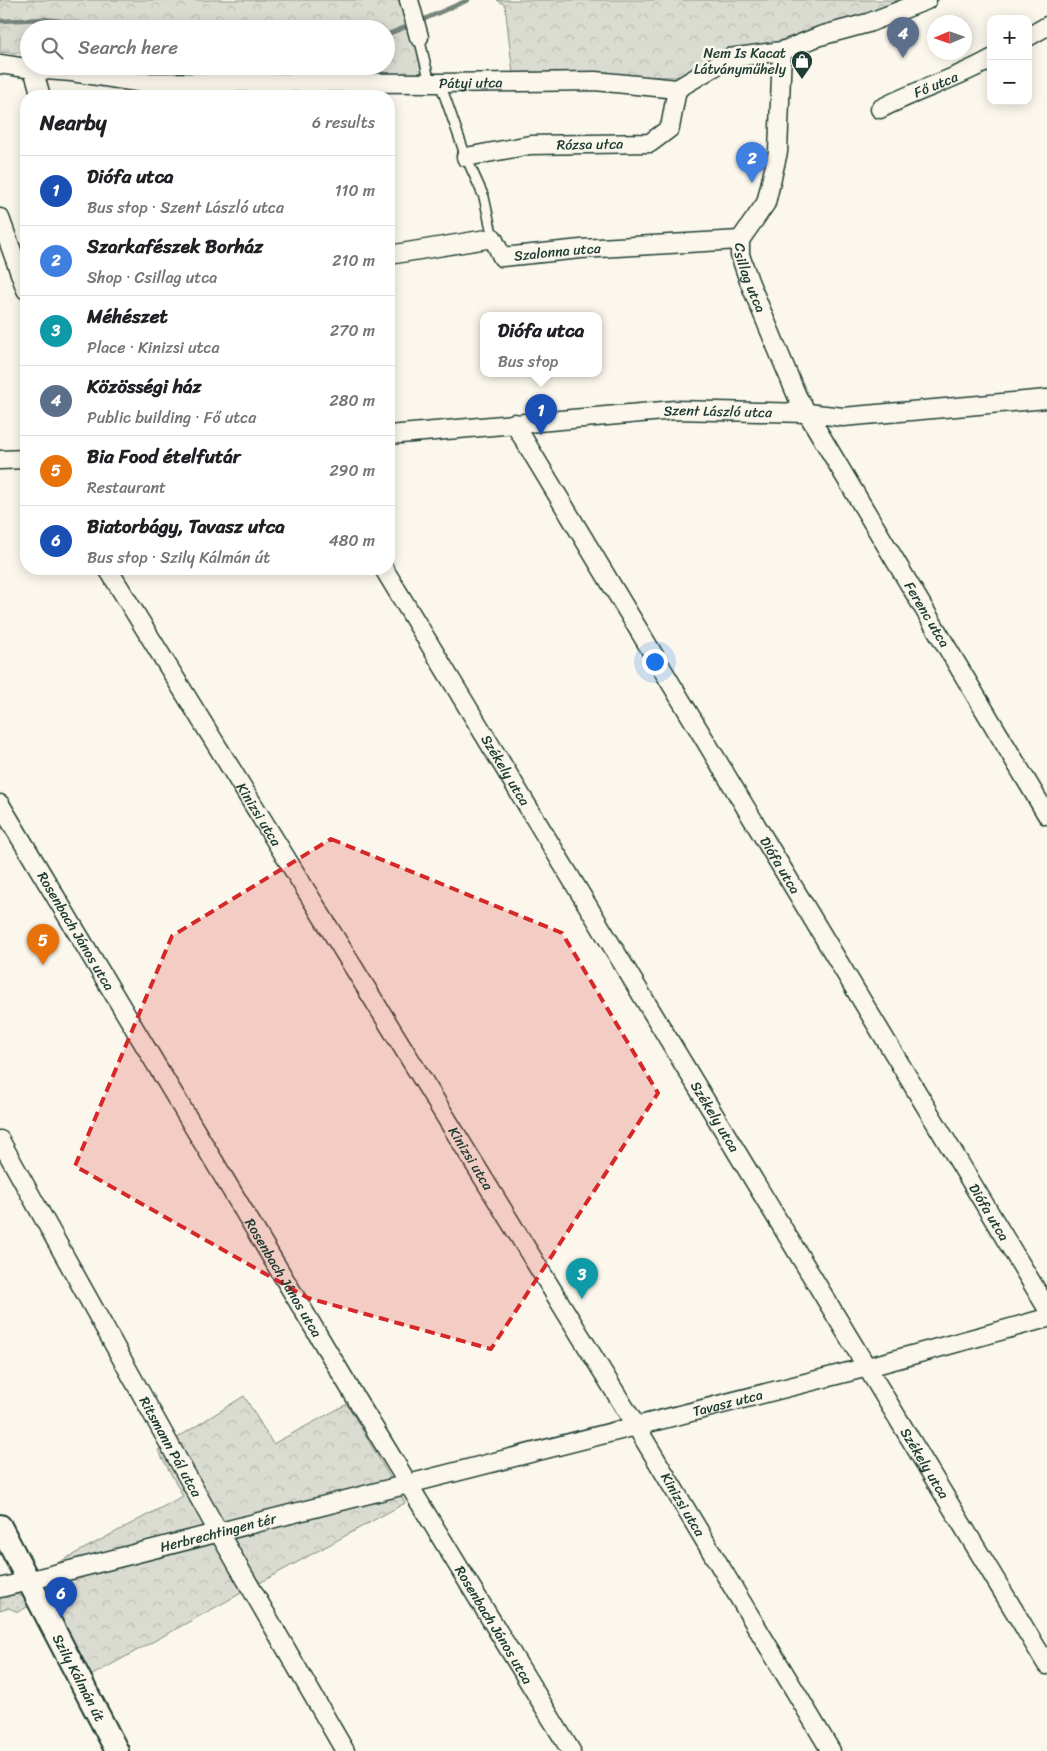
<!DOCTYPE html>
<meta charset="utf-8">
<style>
:root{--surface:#fff;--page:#f6f6f6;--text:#202124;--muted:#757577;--line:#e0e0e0;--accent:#ea580c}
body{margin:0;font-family:Sriracha,sans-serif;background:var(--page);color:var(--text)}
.controls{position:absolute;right:15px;top:15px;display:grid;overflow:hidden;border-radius:10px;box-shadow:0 2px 12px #0003}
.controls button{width:45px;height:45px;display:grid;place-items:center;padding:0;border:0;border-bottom:1px solid var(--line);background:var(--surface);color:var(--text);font:25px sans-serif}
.compass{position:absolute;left:927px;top:15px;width:45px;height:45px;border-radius:50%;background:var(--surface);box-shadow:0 2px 12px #0003;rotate:268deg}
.you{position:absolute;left:654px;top:661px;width:18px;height:18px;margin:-12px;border:4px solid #fff;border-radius:50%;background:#1a73e8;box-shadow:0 0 0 8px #1a73e833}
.badge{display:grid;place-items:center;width:32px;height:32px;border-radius:50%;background:var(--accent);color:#fff;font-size:16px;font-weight:700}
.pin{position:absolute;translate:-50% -41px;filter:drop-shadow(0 1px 2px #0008)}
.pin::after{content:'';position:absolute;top:26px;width:18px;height:15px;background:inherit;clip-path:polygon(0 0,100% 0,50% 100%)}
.popup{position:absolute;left:480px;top:312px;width:122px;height:65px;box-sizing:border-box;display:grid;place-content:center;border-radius:10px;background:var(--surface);filter:drop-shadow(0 1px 4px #0005);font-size:16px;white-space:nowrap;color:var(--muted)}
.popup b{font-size:19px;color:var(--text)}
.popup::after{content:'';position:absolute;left:50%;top:100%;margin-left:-10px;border:10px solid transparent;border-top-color:var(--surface)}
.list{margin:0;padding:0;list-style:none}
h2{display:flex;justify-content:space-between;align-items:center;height:65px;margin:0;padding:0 20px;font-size:21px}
h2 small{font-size:16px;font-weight:400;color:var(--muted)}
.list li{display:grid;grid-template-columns:32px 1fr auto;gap:15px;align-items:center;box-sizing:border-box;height:70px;padding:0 20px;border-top:1px solid var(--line)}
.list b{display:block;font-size:19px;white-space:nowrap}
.list p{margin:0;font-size:16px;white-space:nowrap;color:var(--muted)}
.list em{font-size:16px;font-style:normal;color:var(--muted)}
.icon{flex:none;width:28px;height:28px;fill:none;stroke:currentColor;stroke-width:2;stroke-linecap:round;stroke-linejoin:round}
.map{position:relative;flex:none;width:1047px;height:1751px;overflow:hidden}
.search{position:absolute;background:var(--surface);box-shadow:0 2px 12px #0003;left:20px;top:20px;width:375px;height:55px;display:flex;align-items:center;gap:12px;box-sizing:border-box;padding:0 18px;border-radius:28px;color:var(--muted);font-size:19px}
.panel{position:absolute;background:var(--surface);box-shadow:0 2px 12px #0003;left:20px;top:90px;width:375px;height:485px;border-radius:20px}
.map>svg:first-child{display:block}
.grass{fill:url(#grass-dots);stroke:#7d8c82}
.forest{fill:url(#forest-crowns);stroke:#7d8c82}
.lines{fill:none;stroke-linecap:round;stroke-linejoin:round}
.stream{stroke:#74847b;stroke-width:4.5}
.service-casing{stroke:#1f3d34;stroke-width:12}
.minor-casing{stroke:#1f3d34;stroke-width:21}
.tertiary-casing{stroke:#1f3d34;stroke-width:26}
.service{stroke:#fbf7ec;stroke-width:9}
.minor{stroke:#fbf7ec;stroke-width:18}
.tertiary{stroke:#fbf7ec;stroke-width:22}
.marked{fill:#d62828;fill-opacity:0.2;stroke:#d62828;stroke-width:4;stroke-dasharray:10 6;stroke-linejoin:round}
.labels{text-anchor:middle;stroke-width:5;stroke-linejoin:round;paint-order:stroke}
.poi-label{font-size:14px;fill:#1f3d34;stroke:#fbf7ec;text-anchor:end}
.street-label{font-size:14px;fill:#1f3d34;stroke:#fbf7ec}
</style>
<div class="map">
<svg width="1047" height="1751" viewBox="0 0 1047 1751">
<defs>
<pattern id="grass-dots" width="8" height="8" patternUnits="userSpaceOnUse" patternTransform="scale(1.25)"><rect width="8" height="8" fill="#dbdcd1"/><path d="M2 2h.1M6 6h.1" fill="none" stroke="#bcbeb4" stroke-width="1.8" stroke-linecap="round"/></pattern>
<pattern id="forest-crowns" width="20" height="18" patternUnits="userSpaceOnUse" patternTransform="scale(1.25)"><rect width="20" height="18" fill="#dbdcd1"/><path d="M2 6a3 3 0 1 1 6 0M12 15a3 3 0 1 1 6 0" fill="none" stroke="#bcbeb4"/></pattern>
</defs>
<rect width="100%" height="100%" fill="#fbf7ec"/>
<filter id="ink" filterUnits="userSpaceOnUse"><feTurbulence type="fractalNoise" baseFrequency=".02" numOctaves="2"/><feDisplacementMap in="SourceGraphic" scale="10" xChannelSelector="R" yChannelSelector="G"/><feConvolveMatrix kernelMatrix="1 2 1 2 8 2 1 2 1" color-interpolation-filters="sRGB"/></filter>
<g filter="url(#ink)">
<path class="grass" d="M5 1594C18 1594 23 1594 31 1605L18 1612 9 1608 0 1611V1596Z"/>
<path class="forest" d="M0 0H409L430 83 169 81 66 66H386V29H29V54L0 52Z
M497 0H939L676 77 513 74 505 5Z
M244 1396 273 1444 347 1404 405 1503 85 1679 35 1575 183 1496 158 1450Z"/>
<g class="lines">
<path class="stream" d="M0 21 44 19 125 29
M420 21 468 0
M386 35 413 24"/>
<g class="service-casing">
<path id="service" d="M419 37 430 83
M440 83 466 157 484 197 493 238"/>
</g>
<g class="minor-casing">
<g id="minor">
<path d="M409 0 419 37"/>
<path d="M1028 37 1047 26"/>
<path id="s1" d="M782 51 778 152 766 203 740 240V255L749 281 797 396 1047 815"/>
<path id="s2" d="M0 64 33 69 72 72 137 82 440 83 595 81 677 89 729 58 782 51 820 36 868 23 927 0"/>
<path d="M33 69 41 96"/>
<path id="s3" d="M880 109C916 90 956 79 991 59"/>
<path id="s4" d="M466 157 530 145 650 143 670 128 677 89"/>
<path d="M0 218 26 290"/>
<path id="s5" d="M389 255 493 238 502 257 581 249 740 240"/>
<path id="s6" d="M514 423 1047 1308"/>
<path id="s7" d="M389 435 675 410 807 413 843 417 1047 399"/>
<path d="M0 460 26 459"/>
<path id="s8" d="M108 569 636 1426 831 1751"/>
<path id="s9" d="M384 569 1047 1665"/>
<path id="s10" d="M0 804 357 1400 571 1751"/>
<path id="s11" d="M0 1140 211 1519 345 1751"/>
<path id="s12" d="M0 1588 868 1367 1047 1318"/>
</g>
</g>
<g class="tertiary-casing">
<g id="tertiary">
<path id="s13" d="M0 1526 117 1751"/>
</g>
</g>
<use href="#service" class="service"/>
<use href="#minor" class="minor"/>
<use href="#tertiary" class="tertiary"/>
</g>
</g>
<path class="marked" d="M331 839 562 933 658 1093 491 1349 308 1298 75 1166 172 936Z"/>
<defs>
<g id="shop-pin" transform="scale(1.125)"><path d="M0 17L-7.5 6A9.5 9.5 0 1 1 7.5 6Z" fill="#1f3d34" stroke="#fbf7ec"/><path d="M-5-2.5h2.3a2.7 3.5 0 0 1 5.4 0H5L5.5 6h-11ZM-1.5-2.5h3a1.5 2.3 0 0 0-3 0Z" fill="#fff"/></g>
</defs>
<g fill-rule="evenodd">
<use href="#shop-pin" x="802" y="61"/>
</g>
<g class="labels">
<g class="poi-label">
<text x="786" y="58">Nem Is Kacat<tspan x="786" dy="16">Látványműhely</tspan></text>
</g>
<g class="street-label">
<text dy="5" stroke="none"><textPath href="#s2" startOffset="472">Pátyi utca</textPath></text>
<text dy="5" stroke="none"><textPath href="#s3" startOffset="61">Fő utca</textPath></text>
<text dy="5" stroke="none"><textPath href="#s4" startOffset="125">Rózsa utca</textPath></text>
<text dy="5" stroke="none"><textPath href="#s5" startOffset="182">Szalonna utca</textPath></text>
<text dy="5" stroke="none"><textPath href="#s1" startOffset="238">Csillag utca</textPath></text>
<text dy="5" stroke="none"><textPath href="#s7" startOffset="330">Szent László utca</textPath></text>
<text dy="5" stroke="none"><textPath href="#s1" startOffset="620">Ferenc utca</textPath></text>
<text dy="5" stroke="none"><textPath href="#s9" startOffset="235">Székely utca</textPath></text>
<text dy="5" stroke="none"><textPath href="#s8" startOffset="288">Kinizsi utca</textPath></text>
<text dy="5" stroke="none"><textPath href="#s6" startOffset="516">Diófa utca</textPath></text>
<text dy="5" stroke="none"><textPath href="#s10" startOffset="148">Rosenbach János utca</textPath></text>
<text dy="5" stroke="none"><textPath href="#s9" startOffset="640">Székely utca</textPath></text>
<text dy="5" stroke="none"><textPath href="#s8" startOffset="692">Kinizsi utca</textPath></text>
<text dy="5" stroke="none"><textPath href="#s6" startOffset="921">Diófa utca</textPath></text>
<text dy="5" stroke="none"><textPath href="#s10" startOffset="552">Rosenbach János utca</textPath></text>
<text dy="5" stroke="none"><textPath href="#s12" startOffset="751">Tavasz utca</textPath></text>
<text dy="5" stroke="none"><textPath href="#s11" startOffset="351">Ritsmann Pál utca</textPath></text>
<text dy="5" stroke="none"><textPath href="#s9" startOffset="1045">Székely utca</textPath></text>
<text dy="5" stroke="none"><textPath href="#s8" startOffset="1098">Kinizsi utca</textPath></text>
<text dy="5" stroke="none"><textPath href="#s12" startOffset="225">Herbrechtingen tér</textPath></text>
<text dy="5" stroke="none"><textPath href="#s10" startOffset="958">Rosenbach János utca</textPath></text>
<text dy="5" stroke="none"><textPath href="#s13" startOffset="171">Szily Kálmán út</textPath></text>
</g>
</g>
</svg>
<div class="controls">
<button>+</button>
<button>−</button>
</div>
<svg class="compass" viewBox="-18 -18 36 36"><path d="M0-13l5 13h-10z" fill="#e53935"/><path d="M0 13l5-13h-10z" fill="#757577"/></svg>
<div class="you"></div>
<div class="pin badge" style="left:541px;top:435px;background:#1a4fb4">1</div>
<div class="popup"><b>Diófa utca</b>Bus stop</div>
<div class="pin badge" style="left:752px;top:183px;background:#3f7fe0">2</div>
<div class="pin badge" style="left:582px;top:1299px;background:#0f9aa8">3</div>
<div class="pin badge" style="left:903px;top:58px;background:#5c6f8a">4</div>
<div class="pin badge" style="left:43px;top:965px;background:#e8710a">5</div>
<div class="pin badge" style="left:61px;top:1618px;background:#1a4fb4">6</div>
<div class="search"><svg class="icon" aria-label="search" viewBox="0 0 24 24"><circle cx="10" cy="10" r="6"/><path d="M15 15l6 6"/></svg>Search here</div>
<section class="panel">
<h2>Nearby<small>6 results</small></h2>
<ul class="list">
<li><span class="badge" style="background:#1a4fb4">1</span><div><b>Diófa utca</b><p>Bus stop · Szent László utca</p></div><em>110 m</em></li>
<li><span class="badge" style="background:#3f7fe0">2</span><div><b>Szarkafészek Borház</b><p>Shop · Csillag utca</p></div><em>210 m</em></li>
<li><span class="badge" style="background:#0f9aa8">3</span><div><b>Méhészet</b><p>Place · Kinizsi utca</p></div><em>270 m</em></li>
<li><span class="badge" style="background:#5c6f8a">4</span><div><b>Közösségi ház</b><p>Public building · Fő utca</p></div><em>280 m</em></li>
<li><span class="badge" style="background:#e8710a">5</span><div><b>Bia Food ételfutár</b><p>Restaurant</p></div><em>290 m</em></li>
<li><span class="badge" style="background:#1a4fb4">6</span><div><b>Biatorbágy, Tavasz utca</b><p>Bus stop · Szily Kálmán út</p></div><em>480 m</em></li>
</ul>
</section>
</div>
